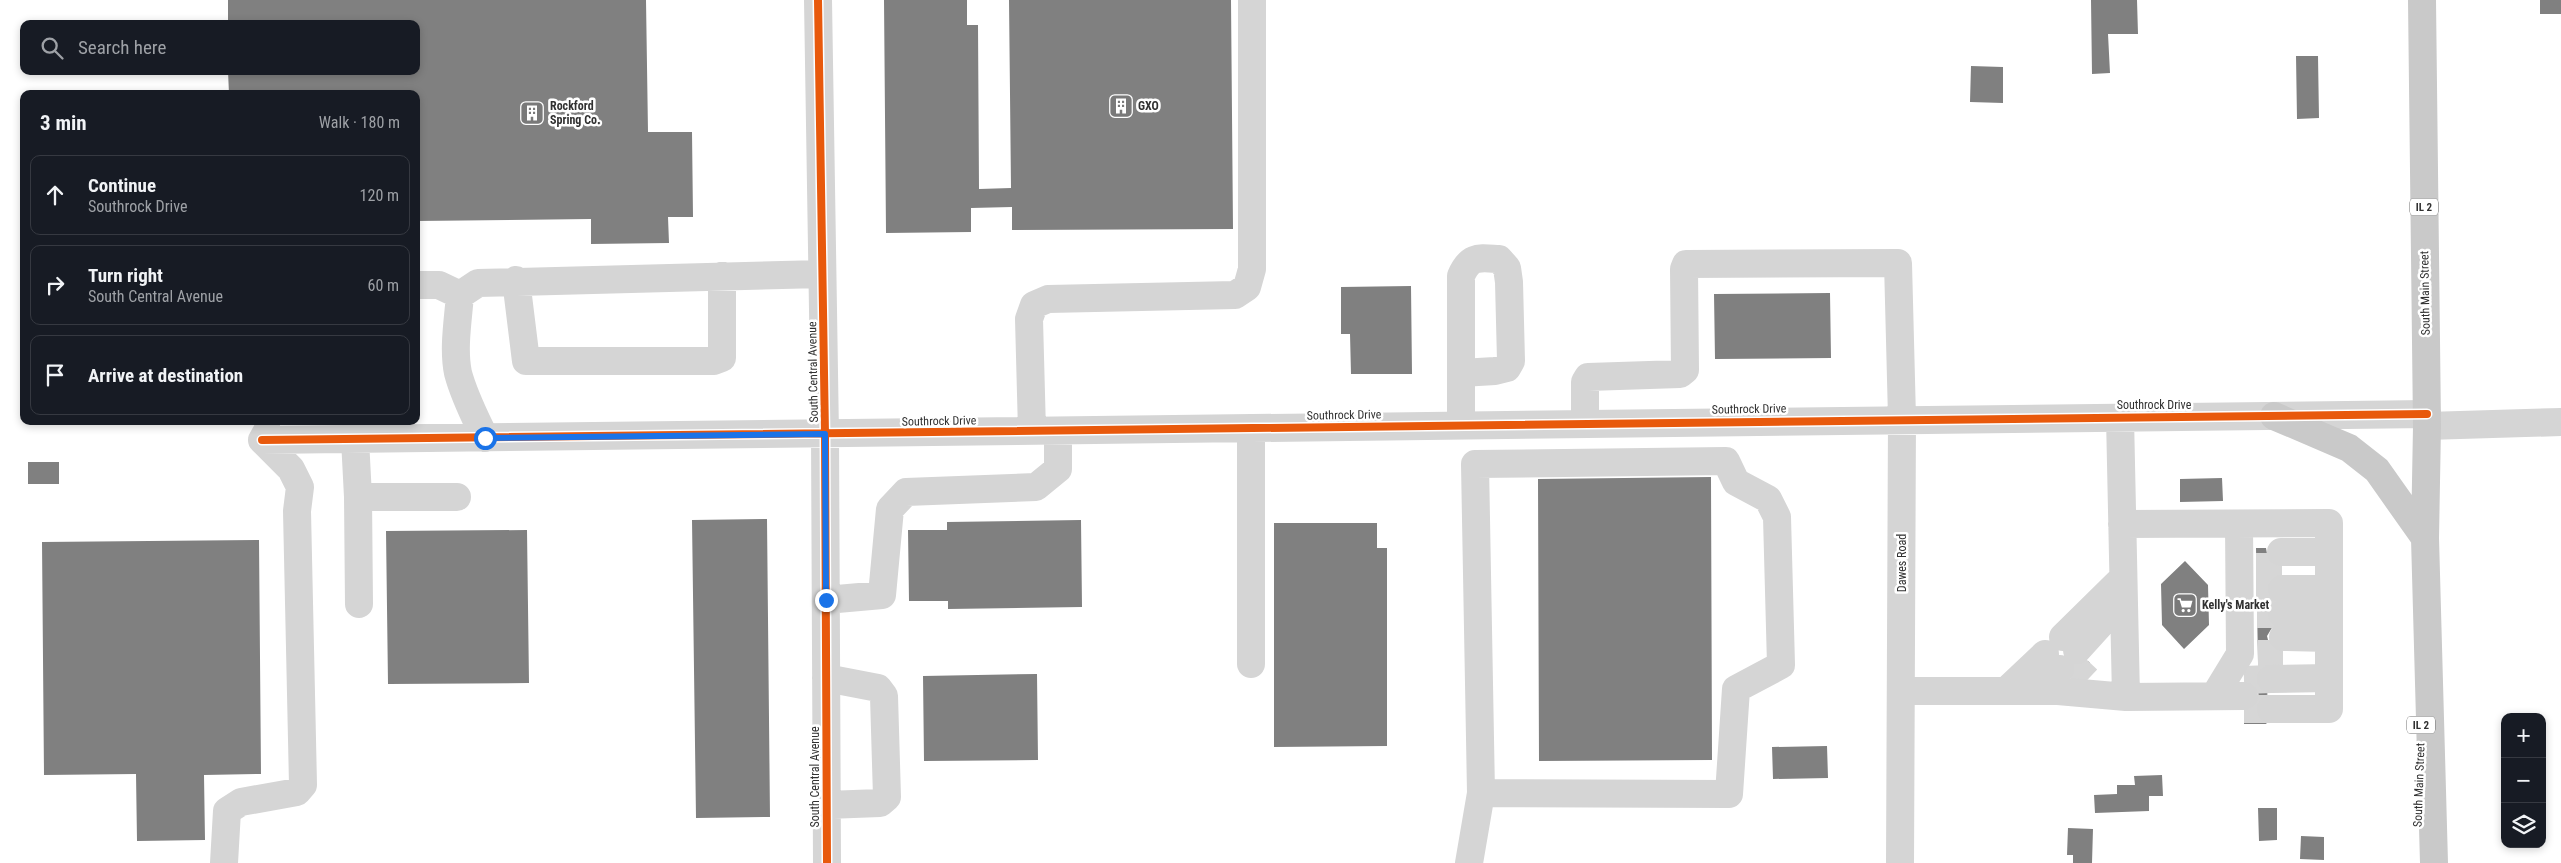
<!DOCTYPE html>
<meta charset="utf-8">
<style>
:root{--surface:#171b24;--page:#242831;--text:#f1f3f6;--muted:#9ea1a6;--line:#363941}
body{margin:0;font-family:"Roboto Condensed",sans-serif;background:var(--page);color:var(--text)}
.controls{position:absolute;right:15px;bottom:15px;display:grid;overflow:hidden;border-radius:10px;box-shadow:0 2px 8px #0003}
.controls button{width:45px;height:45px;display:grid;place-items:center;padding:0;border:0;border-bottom:1px solid var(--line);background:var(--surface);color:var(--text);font:25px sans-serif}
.stop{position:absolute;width:15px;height:15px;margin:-11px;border:4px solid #1a73e8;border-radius:50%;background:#fff}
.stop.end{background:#1a73e8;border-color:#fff;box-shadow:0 1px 5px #0008}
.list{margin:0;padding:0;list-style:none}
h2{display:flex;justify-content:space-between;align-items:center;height:65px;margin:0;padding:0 20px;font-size:21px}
h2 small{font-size:16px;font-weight:400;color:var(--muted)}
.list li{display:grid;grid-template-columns:32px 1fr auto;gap:15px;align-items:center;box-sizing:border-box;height:80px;margin:0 10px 10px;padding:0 10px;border:1px solid var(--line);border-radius:10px}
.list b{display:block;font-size:19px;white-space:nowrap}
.list p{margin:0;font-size:16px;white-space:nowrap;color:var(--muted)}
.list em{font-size:16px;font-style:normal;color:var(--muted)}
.icon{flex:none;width:28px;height:28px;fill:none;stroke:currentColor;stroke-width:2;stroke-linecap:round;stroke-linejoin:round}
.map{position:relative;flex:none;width:2561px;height:863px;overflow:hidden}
.search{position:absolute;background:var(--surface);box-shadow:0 2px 8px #0003;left:20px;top:20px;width:400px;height:55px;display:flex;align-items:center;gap:12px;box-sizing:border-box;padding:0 18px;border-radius:10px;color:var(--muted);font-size:19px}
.panel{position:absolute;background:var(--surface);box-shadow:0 2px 8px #0003;left:20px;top:90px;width:400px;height:335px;border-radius:10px}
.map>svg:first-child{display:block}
.building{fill:#808080}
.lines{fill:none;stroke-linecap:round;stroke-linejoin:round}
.minor-tunnel{stroke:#d6d6d6;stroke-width:28;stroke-dasharray:28 14;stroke-linecap:butt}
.minor{stroke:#d5d5d5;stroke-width:28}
.major{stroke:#c9c9c9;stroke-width:28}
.cycleway-casing{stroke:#fff;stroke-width:11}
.cycleway{stroke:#e8590c;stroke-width:8}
.route{stroke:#1a73e8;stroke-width:6}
.labels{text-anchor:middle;stroke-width:5;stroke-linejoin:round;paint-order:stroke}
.shield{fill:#fff;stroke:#6f6f6f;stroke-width:1}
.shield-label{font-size:11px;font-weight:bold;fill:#313131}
.poi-label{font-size:12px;font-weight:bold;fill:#313131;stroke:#fff;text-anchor:start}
.street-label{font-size:12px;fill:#313131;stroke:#fff}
</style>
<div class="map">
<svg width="2561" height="863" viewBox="0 0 2561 863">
<rect width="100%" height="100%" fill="#fff"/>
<path class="building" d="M228 0H646L648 132H692L693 217H668L669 243 591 244V219L416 221V94H229L228 71H416V24H228Z
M884 0H967V25H978L979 189 1011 188 1009 0H1231L1233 229 1012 230V207L971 208V232L886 233Z
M2091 0H2137L2138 34H2108L2110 73 2092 74Z
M2540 0H2561V14H2540Z
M2296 56H2318L2319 118 2297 119Z
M1971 66 2003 67V103L1970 102Z
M1411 286 1412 374H1351L1350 334H1341V287Z
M1830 293 1831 358 1715 359 1714 294Z
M28 462H59V484H28Z
M1711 477 1712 760 1539 761 1538 479Z
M2222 478 2223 501 2180 502V479Z
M767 519 770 817 696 818 692 520Z
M1081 520 1082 607 948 609V601H909L908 530H947V522Z
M1274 523H1377V548H1387V746L1274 747Z
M527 530 529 683 388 684 386 531Z
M259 540 261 774 204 775 205 840 137 841 136 774 44 775 42 542Z
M2256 548H2266L2268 560 2274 566 2282 568V573L2274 576 2268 582 2266 589 2273 602 2268 606 2266 614 2273 626 2267 636 2269 644 2275 651 2283 653V662L2258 663Z
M2185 561 2208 585 2209 625 2184 649 2162 625 2161 584Z
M2088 661 2090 663 2077 677H2073L2075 665Z
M1037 674 1038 760 924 761 923 676Z
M2246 675H2256L2258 687 2268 694 2259 700 2258 689 2252 683 2244 680Z
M2256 705 2257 716 2267 724H2244V712Z
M1827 746 1828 778 1773 779 1772 747Z
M2162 775 2163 796H2149V811L2095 813 2094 795 2117 794V785H2135L2134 776Z
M2258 808H2277V840L2259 841Z
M2068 828 2093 829 2092 863H2073V855H2067Z
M2301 836 2324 837V860L2300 859Z"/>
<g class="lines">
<path class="minor-tunnel" d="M2256 567H2282
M2256 589H2282
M2257 614H2282
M2258 654H2283
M2070 678 2087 660
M2244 680 2271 679
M2244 709H2271"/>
<path class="minor" d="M818 0 825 434 827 863
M516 280 526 361H714L722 358V276
M416 285H439L460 295
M1461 373 1495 371 1507 368 1511 361 1509 282 1507 268 1499 259C1479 258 1470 255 1461 276V425
M1585 423V382L1588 377 1680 374 1685 370 1684 269 1686 264 1898 263 1902 418 1900 863
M2427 426 2561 422
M1251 428V664
M1032 431 1029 319 1034 305 1048 299 1235 295 1247 287 1252 269V0
M485 438C475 417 464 396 458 373 453 349 458 320 460 295L478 283 822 274
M355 439 358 497H457
M262 440 2427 414
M358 497 359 604
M2122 524 2329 523V709H2271
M2281 552H2329
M2282 589H2328
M826 600 882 595 890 509 906 492 1036 487 1058 469V431
M2282 614 2329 615
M2063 637 2123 578
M2283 637 2329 638
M2077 650 2106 618
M826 678 878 688 884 696 887 797 880 803 827 805
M2271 679 2329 678
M1901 691H2058L2126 697 2120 417
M2006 691 2045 654
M2039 691 2060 669
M2215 695 2240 654 2239 524
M2126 697 2244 696
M224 863 227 811 241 802 297 792 303 785 297 511 300 487 291 469 262 440 267 431
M1469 863 1481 793 1475 464 1726 461 1736 482 1768 499 1777 517 1781 665 1736 689 1729 794 1481 793"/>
<path class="major" d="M2422 0 2427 426 2425 538 2434 863
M2274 416 2349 448 2377 470 2425 538"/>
<g class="cycleway-casing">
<path id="cycleway" d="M818 0 825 434 827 863
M262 440 2427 414"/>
</g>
<use href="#cycleway" class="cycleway"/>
</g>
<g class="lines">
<path class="route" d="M485 438 825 434 826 600"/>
</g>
<defs>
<g id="building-square" transform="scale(1.25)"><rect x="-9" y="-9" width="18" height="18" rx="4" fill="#797979" stroke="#fff"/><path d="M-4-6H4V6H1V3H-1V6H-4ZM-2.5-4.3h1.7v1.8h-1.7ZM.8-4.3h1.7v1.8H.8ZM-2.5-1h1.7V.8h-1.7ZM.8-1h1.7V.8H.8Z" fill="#fff"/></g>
<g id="supermarket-square" transform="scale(1.25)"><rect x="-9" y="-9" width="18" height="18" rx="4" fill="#797979" stroke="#fff"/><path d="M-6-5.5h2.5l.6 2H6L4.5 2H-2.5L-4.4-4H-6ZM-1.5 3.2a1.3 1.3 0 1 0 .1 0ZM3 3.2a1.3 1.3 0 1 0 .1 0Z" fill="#fff"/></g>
</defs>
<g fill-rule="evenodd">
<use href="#building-square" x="1121" y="106"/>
<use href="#building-square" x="532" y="113"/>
<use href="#supermarket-square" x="2185" y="605"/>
</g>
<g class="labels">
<g class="shield">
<rect x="2410" y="198.5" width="28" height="17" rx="4"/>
<rect x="2407" y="716.5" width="28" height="17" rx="4"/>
</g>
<g class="shield-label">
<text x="2424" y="211">IL 2</text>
<text x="2421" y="729">IL 2</text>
</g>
<g class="poi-label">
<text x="550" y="110">Rockford<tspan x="550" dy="14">Spring Co.</tspan></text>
<text x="1138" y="110">GXO</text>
<text x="2202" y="609">Kelly's Market</text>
</g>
<g class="street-label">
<text transform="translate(2425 293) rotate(-91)" y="4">South Main Street</text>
<text transform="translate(813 372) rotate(-91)" y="4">South Central Avenue</text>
<text x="2154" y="409">Southrock Drive</text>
<text transform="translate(1749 409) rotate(-1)" y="4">Southrock Drive</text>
<text transform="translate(1344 415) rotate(-1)" y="4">Southrock Drive</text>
<text transform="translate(939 421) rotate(-1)" y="4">Southrock Drive</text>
<text transform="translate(1902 563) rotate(-90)" y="4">Dawes Road</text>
<text transform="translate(815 777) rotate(-90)" y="4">South Central Avenue</text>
<text transform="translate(2419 785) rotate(-88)" y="4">South Main Street</text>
</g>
</g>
</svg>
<div class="controls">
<button>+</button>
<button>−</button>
<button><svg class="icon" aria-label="layers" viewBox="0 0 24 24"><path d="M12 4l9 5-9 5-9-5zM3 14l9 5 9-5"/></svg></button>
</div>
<div class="stop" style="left:485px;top:438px"></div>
<div class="stop end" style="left:826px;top:600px"></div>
<div class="search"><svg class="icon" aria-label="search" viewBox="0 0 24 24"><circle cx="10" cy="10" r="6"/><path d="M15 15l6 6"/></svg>Search here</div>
<section class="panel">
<h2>3 min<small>Walk · 180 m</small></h2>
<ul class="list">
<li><svg class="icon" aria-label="ahead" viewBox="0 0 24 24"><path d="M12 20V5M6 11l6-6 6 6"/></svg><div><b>Continue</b><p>Southrock Drive</p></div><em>120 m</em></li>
<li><svg class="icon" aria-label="right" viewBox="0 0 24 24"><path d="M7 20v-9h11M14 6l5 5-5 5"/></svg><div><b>Turn right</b><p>South Central Avenue</p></div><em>60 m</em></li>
<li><svg class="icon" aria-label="arrive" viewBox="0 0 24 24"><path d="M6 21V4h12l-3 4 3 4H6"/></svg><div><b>Arrive at destination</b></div></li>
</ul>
</section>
</div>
